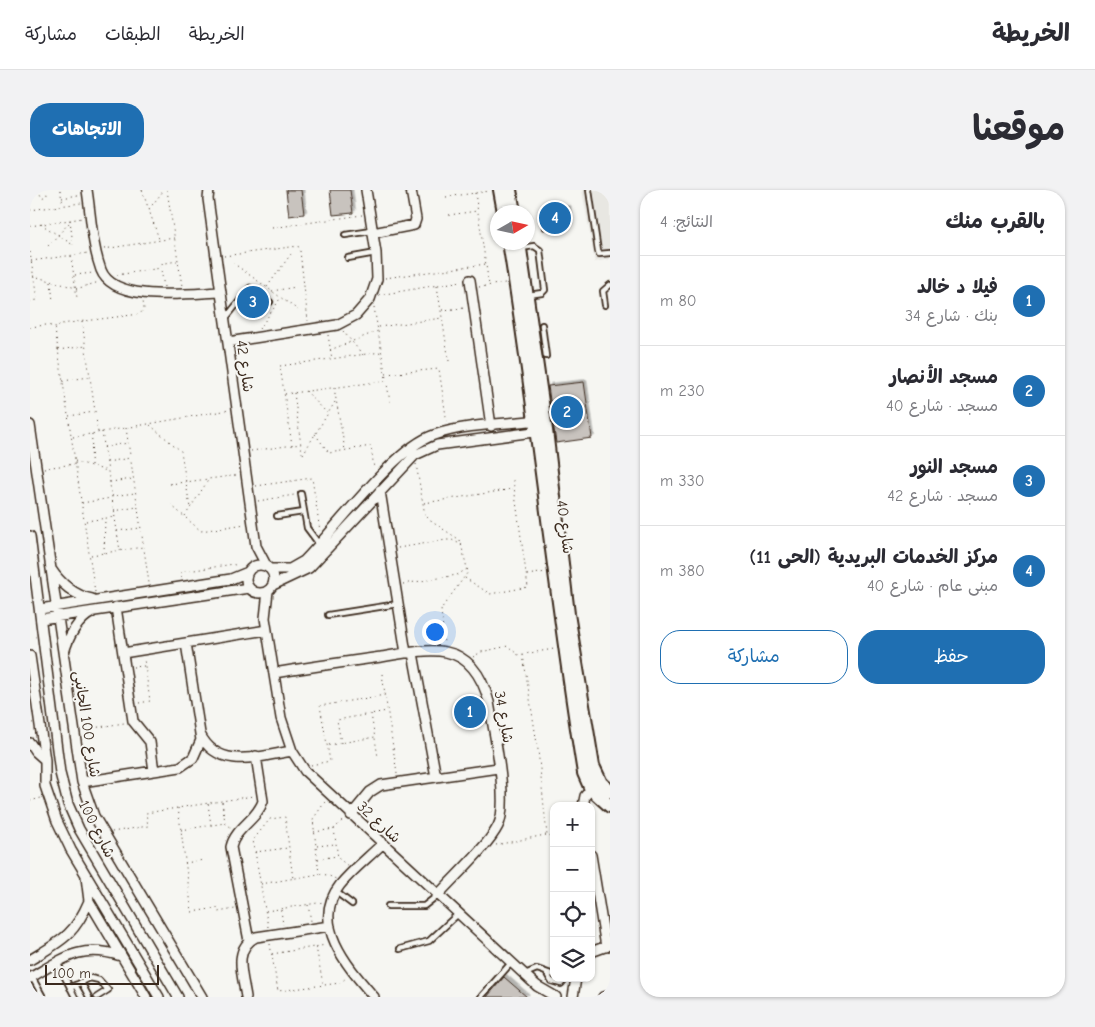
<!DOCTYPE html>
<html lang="ar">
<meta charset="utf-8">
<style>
:root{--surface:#fff;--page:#f2f2f3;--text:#2b2b33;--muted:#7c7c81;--line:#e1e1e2;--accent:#1f6fb2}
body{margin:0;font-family:"Comic Neue","Playpen Sans Arabic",sans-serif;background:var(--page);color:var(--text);direction:rtl}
.controls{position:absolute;right:15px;bottom:15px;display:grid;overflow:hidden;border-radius:10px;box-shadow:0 1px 4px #0004}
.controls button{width:45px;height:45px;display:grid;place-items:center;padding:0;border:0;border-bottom:1px solid var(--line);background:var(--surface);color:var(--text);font:25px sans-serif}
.compass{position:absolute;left:460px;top:15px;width:45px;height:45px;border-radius:50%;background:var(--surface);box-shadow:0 1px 4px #0004;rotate:81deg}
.scale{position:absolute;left:15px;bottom:12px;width:114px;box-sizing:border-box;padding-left:5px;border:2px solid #3b2a1e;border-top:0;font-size:14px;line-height:18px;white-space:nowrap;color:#3b2a1e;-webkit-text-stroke:4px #f6f6f2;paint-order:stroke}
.you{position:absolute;left:404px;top:441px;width:18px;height:18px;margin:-12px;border:4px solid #fff;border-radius:50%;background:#1a73e8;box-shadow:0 0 0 8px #1a73e833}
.badge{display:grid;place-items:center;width:32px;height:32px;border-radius:50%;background:var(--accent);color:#fff;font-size:16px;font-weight:700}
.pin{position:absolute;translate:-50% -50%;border:2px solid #fff;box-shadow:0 1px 5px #0006}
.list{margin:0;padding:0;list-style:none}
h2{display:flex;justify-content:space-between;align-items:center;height:65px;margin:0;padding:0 20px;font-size:21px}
h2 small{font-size:16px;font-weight:400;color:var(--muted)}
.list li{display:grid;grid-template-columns:32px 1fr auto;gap:15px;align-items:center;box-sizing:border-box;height:90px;padding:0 20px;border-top:1px solid var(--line)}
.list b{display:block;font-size:19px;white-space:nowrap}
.list p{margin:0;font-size:16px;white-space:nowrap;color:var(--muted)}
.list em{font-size:16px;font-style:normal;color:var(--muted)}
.actions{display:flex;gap:10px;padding:15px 20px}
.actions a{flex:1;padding:11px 0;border:1px solid var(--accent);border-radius:20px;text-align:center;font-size:18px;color:var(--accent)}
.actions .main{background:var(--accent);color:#fff}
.icon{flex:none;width:28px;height:28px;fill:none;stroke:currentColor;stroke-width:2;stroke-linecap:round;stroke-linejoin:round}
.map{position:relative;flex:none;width:580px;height:807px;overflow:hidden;direction:ltr;border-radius:20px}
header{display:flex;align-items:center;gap:30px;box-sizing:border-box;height:70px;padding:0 25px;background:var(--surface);border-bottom:1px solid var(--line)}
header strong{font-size:24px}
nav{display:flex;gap:28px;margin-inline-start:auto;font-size:18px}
.intro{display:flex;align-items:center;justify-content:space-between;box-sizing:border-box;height:120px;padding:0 30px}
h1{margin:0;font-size:35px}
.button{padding:12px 22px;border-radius:20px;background:var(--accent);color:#fff;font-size:18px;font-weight:700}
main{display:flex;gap:30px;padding:0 30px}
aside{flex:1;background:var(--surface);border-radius:20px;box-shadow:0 1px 4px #0004}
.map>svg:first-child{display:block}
.built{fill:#e8e7e2}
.building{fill:#c8c3be;stroke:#3b2a1e;filter:url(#shadow)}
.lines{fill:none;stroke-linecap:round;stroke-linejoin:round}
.lane-casing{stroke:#3b2a1e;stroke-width:8}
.street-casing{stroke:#3b2a1e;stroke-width:12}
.secondary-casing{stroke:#3b2a1e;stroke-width:16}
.path{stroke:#3b2a1e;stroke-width:1;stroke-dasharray:1 4;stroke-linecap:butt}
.lane{stroke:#f6f6f2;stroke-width:4.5}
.street{stroke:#f6f6f2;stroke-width:9}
.secondary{stroke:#f6f6f2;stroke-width:12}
.labels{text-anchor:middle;stroke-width:4;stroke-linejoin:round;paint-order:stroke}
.street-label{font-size:15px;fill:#3b2a1e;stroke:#f6f6f2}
</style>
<header>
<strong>الخريطة</strong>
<nav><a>الخريطة</a><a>الطبقات</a><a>مشاركة</a></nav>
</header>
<div class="intro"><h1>موقعنا</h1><a class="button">الاتجاهات</a></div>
<main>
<aside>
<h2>بالقرب منك<small>النتائج: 4</small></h2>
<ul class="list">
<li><span class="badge">1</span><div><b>فيلا د خالد</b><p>بنك · شارع 34</p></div><em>80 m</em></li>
<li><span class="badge">2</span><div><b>مسجد الأنصار</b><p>مسجد · شارع 40</p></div><em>230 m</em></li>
<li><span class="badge">3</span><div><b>مسجد النور</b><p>مسجد · شارع 42</p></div><em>330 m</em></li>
<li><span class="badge">4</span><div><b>مركز الخدمات البريدية (الحى 11)</b><p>مبنى عام · شارع 40</p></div><em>380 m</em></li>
</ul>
<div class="actions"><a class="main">حفظ</a><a>مشاركة</a></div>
</aside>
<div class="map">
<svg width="580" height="807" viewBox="0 0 580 807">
<defs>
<filter id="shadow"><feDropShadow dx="2.5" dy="-2.5" stdDeviation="0" flood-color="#0004"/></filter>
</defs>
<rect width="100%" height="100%" fill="#f6f6f2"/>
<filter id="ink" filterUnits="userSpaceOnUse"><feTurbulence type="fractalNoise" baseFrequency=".02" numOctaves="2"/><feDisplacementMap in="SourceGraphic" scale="10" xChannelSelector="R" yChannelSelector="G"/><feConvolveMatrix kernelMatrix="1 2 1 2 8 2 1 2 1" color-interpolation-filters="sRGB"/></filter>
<g filter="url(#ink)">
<path class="built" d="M552 0H580V69L565 72Z"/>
<path class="building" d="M256 0H271L274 24 259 26Z
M300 0H320L323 23 303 25Z
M538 18 540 35 539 37 513 40 510 22Z
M554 192 562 248 526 253 518 196Z
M474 787 497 807H457Z"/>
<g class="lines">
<g class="lane-casing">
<path id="lane" d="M559 0 568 61 569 64 580 63
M315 45 342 41
M491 58 504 56 510 60 515 100 512 103 498 105
M318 68 346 63
M575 115 573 101 580 95
M195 129 220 98 240 112
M512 135 516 166
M271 304 277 338 289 354
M247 326 273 322
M298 425 368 414
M306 702 322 714
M358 716H394L408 705
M370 759 399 751 428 724
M27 772 45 807
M495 784 507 779 524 785
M517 784 521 791 531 794 536 788
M2 787 13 807
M51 792 59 807
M45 795 52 807
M40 798 60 788 69 790 78 800 67 807
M451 807 481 773"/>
</g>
<g class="street-casing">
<path id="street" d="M57 0C61 26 62 55 71 80 84 114 162 103 191 102
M179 0 178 9 226 356 236 375
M343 43 384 35 386 29 381 0
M440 90 461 236
M198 152 307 135 326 125 340 109 347 89 346 63 336 0
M0 235 52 592 64 626 172 807
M350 301 376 463
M0 346 30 583 38 614 49 639 148 807
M216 389a14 14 0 1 1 28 0a14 14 0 1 1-28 0Z
M21 379C30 393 45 406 62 409
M241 379H260L274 371C306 339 364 258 404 245 436 234 475 234 509 230
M243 395 279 378 385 265 407 255 511 241
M238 401 235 428 251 528 262 561 275 581 507 796 526 807
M86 417 103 531 120 552 124 581
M10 419 201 389 218 382
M11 429 219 398
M34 463C38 447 48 429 63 422
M93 463 237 440
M383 463 406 587
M0 466 15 570V596L27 631 41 660 129 807
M244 483C279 477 315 472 351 467 369 464 398 458 416 462 441 467 453 489 459 512 463 539 480 613 468 636 458 656 424 687 408 705
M170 544C188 581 230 566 262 561
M0 553 6 562 15 570
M52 592 150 577 163 568 171 550 156 453
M553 616 555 606 561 599
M321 625 340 602 351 595 468 578
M561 665 576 757
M56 687 59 711 116 807
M219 751 201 657C205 638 227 630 233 611L226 566
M561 762 580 755
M0 770C31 751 44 746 59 711
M0 788C34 768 51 753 91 766
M216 807C213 786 202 759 226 747L300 736
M344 807C319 778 279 734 310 695 322 680 339 667 352 654
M543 807 546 788
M573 807 580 806"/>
</g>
<g class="secondary-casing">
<path id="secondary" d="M470 0 474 22
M480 0 484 22
M479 52C508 229 525 407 554 583L561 599 580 616
M489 52 516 240 538 424 563 576 571 593 580 601"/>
</g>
<path class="path" d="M8 0 12 8 17 5 16 0
M30 0 33 14
M112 0 129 49
M137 0 152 96
M445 3 459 95
M416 7 460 1
M32 8 48 5
M119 19 134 0
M0 20 51 13
M419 25 447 21
M40 30 43 55
M11 34 43 55
M0 36 53 28
M242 38 332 25
M18 56 40 32
M74 59 144 48
M0 62 7 110 0 111
M41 66 47 108
M194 66 268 56 270 61 278 131
M1 71 58 63
M203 73 268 120
M45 85 63 83
M87 85 131 78
M3 86 46 98
M355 88 456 74
M21 92 23 111
M407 96 419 171
M134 97 130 74 147 71
M237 97 261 64
M449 97 475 93
M46 99 69 92
M242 101 266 97
M349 105 432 91
M246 115 251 107
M344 117 360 212
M412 120 435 118
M52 132 68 242
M0 137 16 135 26 137
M349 137 412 128
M229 139 244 118
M313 141 333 165
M298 145 302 169
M28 160 56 156
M300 160 348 141
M356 184 409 179 417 233
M33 191 59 187
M304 198 315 260
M276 201 297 223
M264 203 272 263
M255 204 355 191
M39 226 64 222
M120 235 151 261 160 318
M96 238 119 393
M72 242 90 361
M285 244 299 263 341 256 344 279
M43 247 199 220
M262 255 250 176 351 162
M74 257 98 253
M221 261 271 254
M273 264 305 212
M45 271 77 281
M77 272 100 268
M386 274 395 325 402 332 430 350 438 382 411 419 414 453
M61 275 62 244
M14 278 45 274
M80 292 103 289
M140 294 209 285
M226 296 282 288 290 341
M82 306 105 303
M228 311 264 305
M52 313 81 308
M394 313 483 299
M141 315 171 341 215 334
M84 321 107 317
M155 326 179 289
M56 331 84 327
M87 341 110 338
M368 358 416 350H422L432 355
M74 363 75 328
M61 365 113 357
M497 385 516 382
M152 388 151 382 204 374 205 377
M435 388 460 404 498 397 483 290
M373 394 427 385 437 379
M65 402 25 140 31 134 110 124 114 119 113 111
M493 465 508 560 517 645
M443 467 451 462 478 456 488 465 524 459
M103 477 114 476
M352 484 367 584
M109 513 120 511 114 469
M341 524 348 567
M63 538 94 533
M311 553 307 530 357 521
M299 555 345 547
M281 575 300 571 290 516 355 505
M0 611 11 608
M192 612 195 632
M178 614 181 635
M148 618 162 722 187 718 188 722 205 719
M304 639 308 668 318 676
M151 640 195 633 202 638
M82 642 118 636 116 623 223 606
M284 642 304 639 314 629
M466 655 515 645 524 648
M287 656 305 654
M225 662 258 658
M288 669 307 666
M155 673 174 670
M289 684 283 629 295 612
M231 694 289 684 297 685 306 689
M278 715 281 731
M251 720 253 735
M236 721 294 712
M238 737 223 650 240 629 255 627 263 689
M240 754 248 801 310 793 316 788
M286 757 293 794
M242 764 296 755"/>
<use href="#lane" class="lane"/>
<use href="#street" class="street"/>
<use href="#secondary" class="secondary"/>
</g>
</g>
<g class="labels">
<g class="street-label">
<text transform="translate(215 176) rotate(82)" y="5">شارع 42</text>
<text transform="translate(535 337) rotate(83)" y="5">شارع 40</text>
<text transform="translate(474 527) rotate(80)" y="5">شارع 34</text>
<text transform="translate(57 534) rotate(81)" y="5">شارع 100 الجانبى</text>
<text transform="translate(349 632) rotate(43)" y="5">شارع 32</text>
<text transform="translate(67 639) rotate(63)" y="5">شارع 100</text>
</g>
</g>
</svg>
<div class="controls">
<button>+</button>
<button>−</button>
<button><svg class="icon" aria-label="locate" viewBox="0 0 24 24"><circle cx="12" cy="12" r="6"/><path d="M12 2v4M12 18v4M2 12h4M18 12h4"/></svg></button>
<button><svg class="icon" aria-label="layers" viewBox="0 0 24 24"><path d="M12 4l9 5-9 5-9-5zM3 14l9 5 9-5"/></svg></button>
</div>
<svg class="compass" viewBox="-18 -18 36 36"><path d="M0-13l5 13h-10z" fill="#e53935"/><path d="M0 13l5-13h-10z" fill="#7c7c81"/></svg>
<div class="scale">100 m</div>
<div class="you"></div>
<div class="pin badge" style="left:440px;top:522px">1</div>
<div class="pin badge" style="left:537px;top:222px">2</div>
<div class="pin badge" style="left:223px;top:112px">3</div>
<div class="pin badge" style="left:525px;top:28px">4</div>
</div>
</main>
